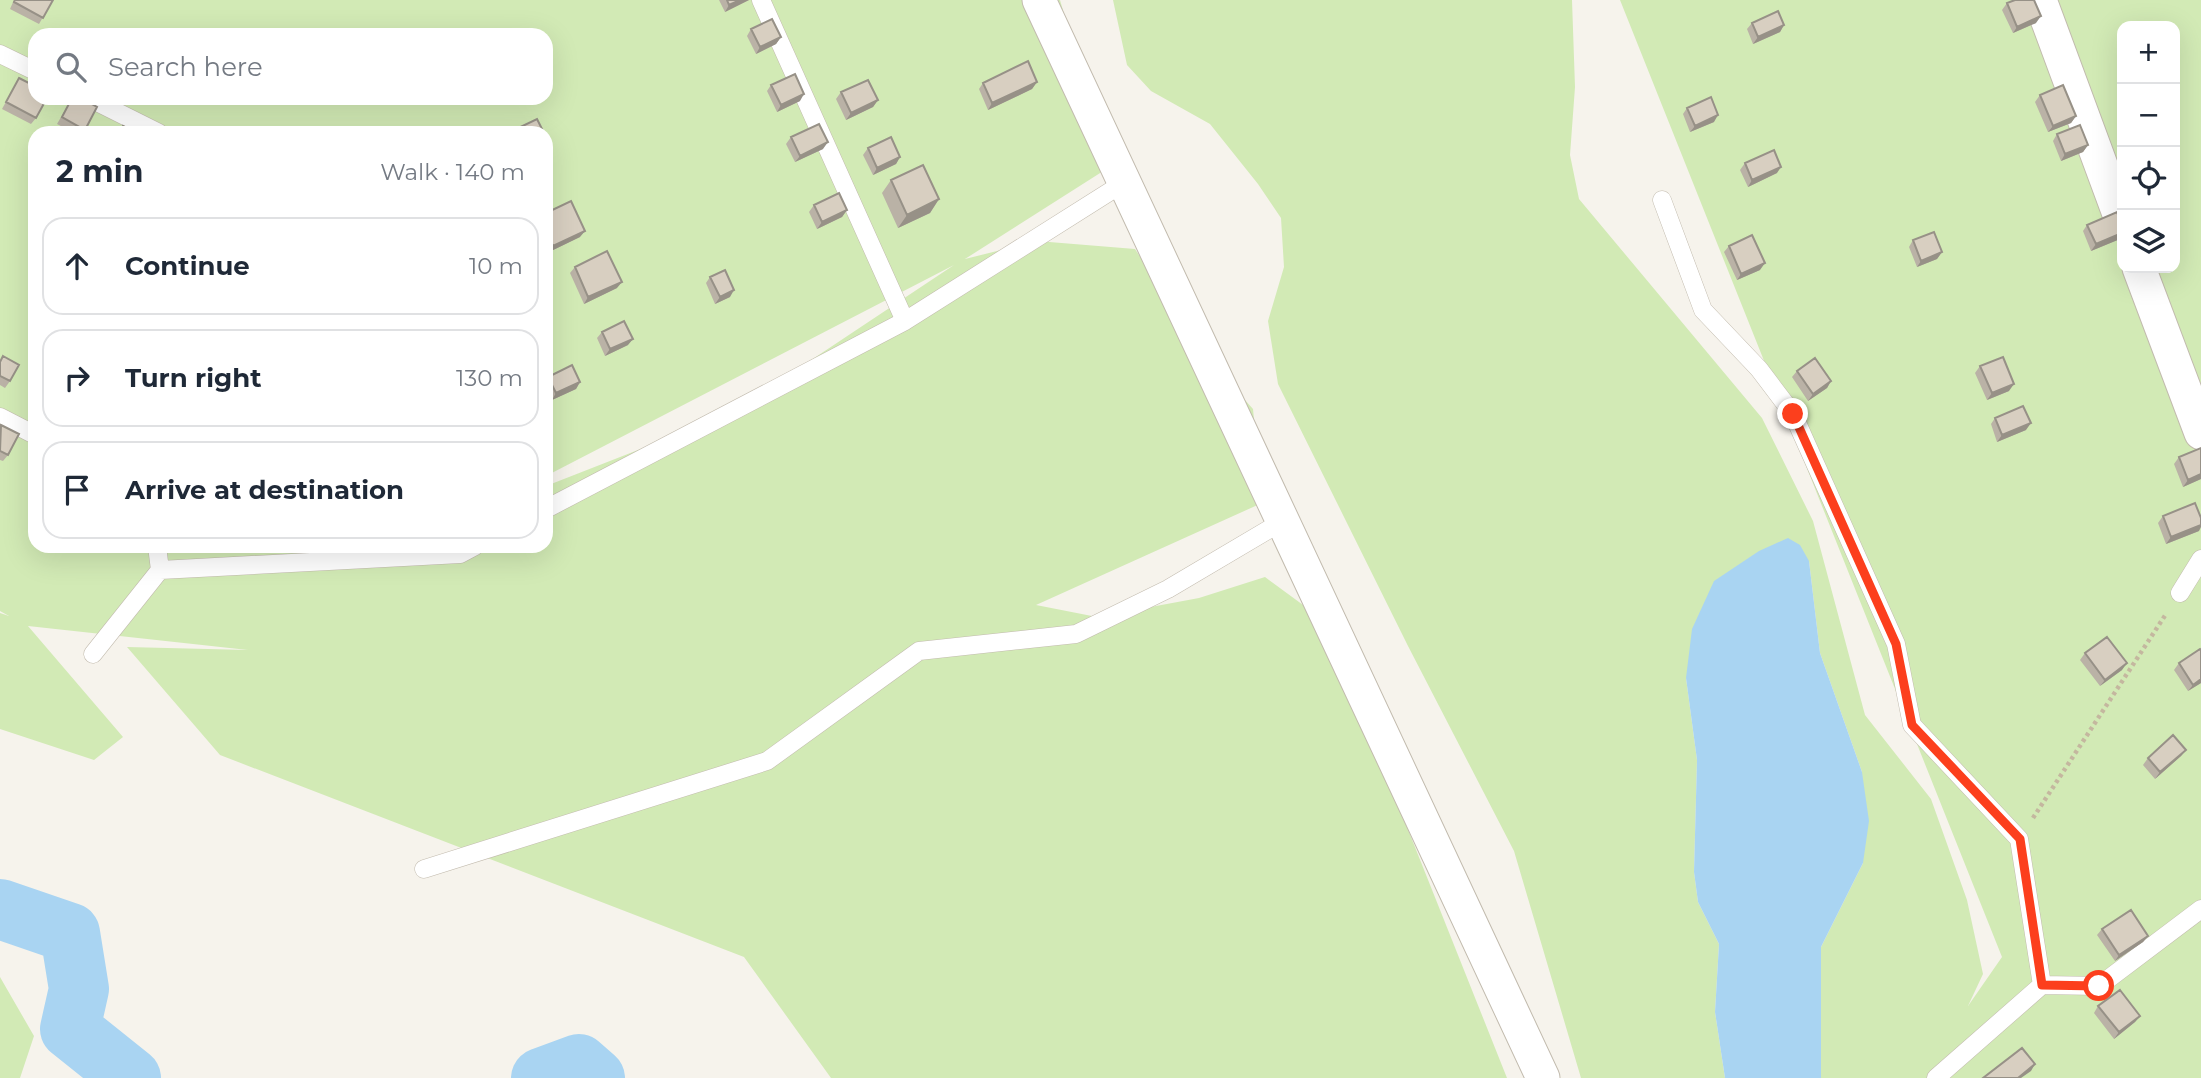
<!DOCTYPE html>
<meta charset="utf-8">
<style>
:root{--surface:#fff;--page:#f6f6f7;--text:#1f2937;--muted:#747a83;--line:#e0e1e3}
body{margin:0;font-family:Montserrat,sans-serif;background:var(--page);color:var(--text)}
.controls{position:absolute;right:21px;top:21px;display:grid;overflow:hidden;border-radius:14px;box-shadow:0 7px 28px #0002}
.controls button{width:63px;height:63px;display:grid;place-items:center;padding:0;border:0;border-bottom:2px solid var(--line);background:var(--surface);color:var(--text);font:35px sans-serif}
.stop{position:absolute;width:21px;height:21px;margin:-16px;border:5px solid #fc3f1d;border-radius:50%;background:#fff}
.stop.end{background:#fc3f1d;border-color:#fff;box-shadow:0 2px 7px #0008}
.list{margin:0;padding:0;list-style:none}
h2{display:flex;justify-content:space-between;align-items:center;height:91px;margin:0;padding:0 28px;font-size:30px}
h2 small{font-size:23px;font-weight:400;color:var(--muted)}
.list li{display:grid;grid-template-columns:46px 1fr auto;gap:21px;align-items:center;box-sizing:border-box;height:98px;margin:0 14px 14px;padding:0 14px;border:2px solid var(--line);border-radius:21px}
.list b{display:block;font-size:26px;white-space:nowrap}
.list em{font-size:23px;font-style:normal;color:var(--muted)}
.icon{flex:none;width:38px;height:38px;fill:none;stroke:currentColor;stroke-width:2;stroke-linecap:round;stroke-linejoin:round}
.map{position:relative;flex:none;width:2201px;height:1078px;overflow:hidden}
.search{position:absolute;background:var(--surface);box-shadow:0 7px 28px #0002;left:28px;top:28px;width:525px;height:77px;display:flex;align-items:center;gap:18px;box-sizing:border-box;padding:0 24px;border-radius:21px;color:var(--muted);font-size:26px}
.panel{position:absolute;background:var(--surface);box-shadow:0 7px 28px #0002;left:28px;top:126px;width:525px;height:427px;border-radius:21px}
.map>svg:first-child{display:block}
.green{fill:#d2eab5;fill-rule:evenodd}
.water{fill:#a9d4f2}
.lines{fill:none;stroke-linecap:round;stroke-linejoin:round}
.river{stroke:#a9d4f2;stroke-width:60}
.service-casing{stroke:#c2bbae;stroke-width:19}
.minor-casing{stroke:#c2bbae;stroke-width:35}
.path{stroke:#c4b79f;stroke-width:4.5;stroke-dasharray:3.5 3.5;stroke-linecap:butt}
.service{stroke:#fff;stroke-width:18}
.minor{stroke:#fff;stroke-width:33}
.wall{fill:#bab2a6}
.shaded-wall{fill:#979187}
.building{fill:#d8cfc1;stroke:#979187;stroke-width:2}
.route{stroke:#fc3f1d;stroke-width:9}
</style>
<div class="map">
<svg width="2201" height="1078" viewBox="0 0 2201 1078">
<rect width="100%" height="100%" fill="#f6f3ec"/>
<path class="green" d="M0 0H1060L1108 168 965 259 1037 241 1135 249 1205 355 1253 409 1262 503 1036 605 1097 617 1199 598 1265 577 1314 613 1350 684 1507 1078H831L744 957 220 755 127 647 248 650 28 626 123 737 94 760 0 729V613L9 616 0 611ZM35 35H546V98H35ZM35 133H546V476L954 265 730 414 546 486V546H35Z
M1113 0H1572L1575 87 1570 155 1579 199 1762 418 1813 521 1865 715 1931 799 1967 900 1983 974 1968 1006 2002 957 1620 0H2201V1078H1821V947L1863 863 1862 772 1820 653 1809 561 1686 678 1697 760 1694 872 1698 902 1719 944 1715 1012 1725 1078H1581L1514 851 1408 646 1278 384 1268 321 1284 267 1281 218 1258 184 1210 124 1151 91 1127 65ZM2122 26H2175V268H2122Z
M0 977 34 1036 20 1078H0Z"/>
<path class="water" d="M1788 538 1800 545 1809 561 1820 653 1862 772 1869 821 1863 863 1821 947V1078H1725L1715 1012 1719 944 1698 902 1694 872 1697 760 1686 678 1692 629 1714 581 1759 551Z"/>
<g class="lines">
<path class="river" d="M0 909 70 933 79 989 70 1029 131 1078
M541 1078 579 1064 595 1078"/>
<g class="service-casing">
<path id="service" d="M761 0 905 321
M0 54 35 71
M89 98 159 133
M1662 200 1703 310 1759 369 1793 414 1896 644 1912 725 2019 839 2042 985 1936 1078
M0 417 35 435
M546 509 905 321 1125 182
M160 570 460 554 475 546
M2180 593 2201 559
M93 654 160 570 157 546
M424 869 767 761 919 651 1076 634 1168 589 1283 521
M2042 985 2099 986 2201 909"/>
</g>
<g class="minor-casing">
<path id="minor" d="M1039 0 1543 1078
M2040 0 2122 222
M2139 268 2201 433"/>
</g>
<path class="path" d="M2033 818 2166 614"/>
<use href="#service" class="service"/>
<use href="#minor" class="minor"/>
</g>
<path class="wall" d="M14 0H53L39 24 10 9Z
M719 0H749L725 12Z
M2007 3 2036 23 2013 33 2002 10Z
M1752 23 1784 25 1780 32 1753 44 1747 29Z
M751 29 781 37 776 44 756 54 747 36Z
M19 78 36 118 31 124 2 109Z
M1037 82 1032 89 988 110 979 89 983 83Z
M771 85 800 101 777 112 767 91Z
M841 92 878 100 873 107 846 120 836 99Z
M2040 95 2076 116 2071 123 2048 132 2035 102Z
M72 98H81L85 130 82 133H74L57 124Z
M1687 108 1714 122 1690 132 1683 114Z
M2057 134 2088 145 2083 152 2061 161 2053 141Z
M791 137 823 149 795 162 786 144Z
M868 148 900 157 896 164 873 175 863 155Z
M1745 163 1777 173 1748 187 1740 170Z
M891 180 939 199 930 213 898 228 882 193Z
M814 205 847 210 842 217 817 229 809 212Z
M546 213 580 237 549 252 546 247Z
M2087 225 2120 239 2091 251 2083 231Z
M1913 240 1942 252 1937 259 1917 267 1909 247Z
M1729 246 1760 270 1737 280 1724 252Z
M575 267 617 288 584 304 570 273Z
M710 277 730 297 715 304 706 283Z
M602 332 628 345 605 356 597 338Z
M3 356 10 381 5 388 0 385V361Z
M1980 366 2009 391 1987 400 1975 373Z
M1797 371 1831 381 1827 388 1808 401 1792 377Z
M548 377 580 382 576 389 552 400 546 389V380Z
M1995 418 2026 430 1997 442 1991 424Z
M0 426 8 455 3 461 0 460Z
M2179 457 2201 479 2183 487 2174 464Z
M2163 516 2199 531 2166 544 2158 523Z
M2085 653 2122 670 2100 686 2080 660Z
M2179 663 2201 683 2188 691 2174 670Z
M2186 750 2181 756 2155 779 2143 765 2148 758Z
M2102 929 2148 936 2143 942 2115 961 2097 935Z
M2098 1006 2140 1016 2135 1022 2114 1039 2094 1013Z"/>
<path class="shaded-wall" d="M740 0H749L725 12 729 5Z
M2041 16 2036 23 2013 33 2017 27Z
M1784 25 1780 32 1753 44 1758 37Z
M781 37 776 44 756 54 760 47Z
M1037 82 1032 89 988 110 992 103Z
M804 94 800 101 777 112 781 105Z
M878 100 873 107 846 120 851 113Z
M1718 115 1714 122 1690 132 1695 126Z
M2076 116 2071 123 2048 132 2053 126Z
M828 142 823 149 795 162 800 156Z
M2088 145 2083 152 2061 161 2065 154Z
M900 157 896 164 873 175 877 168Z
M1781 167 1777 173 1748 187 1752 180Z
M939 199 930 213 898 228 907 215Z
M847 210 842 217 817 229 822 222Z
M585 231 580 237 549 252 553 246Z
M2122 233V236L2120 239 2091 251 2096 244Z
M1942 252 1937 259 1917 267 1921 261Z
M1765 263 1760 270 1737 280 1741 274Z
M622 282 617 288 584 304 588 297Z
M734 290 730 297 715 304 720 297Z
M633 339 628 345 605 356 610 349Z
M1831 381 1827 388 1808 401 1813 394Z
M580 382 576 389 552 400 556 393Z
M2014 384 2009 391 1987 400 1992 393Z
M2031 423 2026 430 1997 442 2002 435Z
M2201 474V479L2183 487 2188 480Z
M2201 525V527L2199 531 2166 544 2171 537Z
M2127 663 2122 670 2100 686 2105 680Z
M2201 679V683L2188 691 2193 685Z
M2186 750 2181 756 2155 779 2160 772Z
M2148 936 2143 942 2115 961 2119 955Z
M2140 1016 2135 1022 2114 1039 2119 1032Z
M2035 1064 2031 1071 2021 1078H2018Z"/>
<path class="building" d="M15 0H53L43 18 14 2Z
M727 0H740L729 5Z
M2015 0H2034L2041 16 2017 27 2007 3Z
M1778 11 1784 25 1758 37 1752 23Z
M772 19 781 37 760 47 751 29Z
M1028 61 1037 82 992 103 983 83Z
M795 74 804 94 781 105 771 85Z
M19 78 35 86V98H47L36 118 6 102Z
M868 80 878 100 851 113 841 92Z
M2063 85 2076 116 2053 126 2040 95Z
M1711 97 1718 115 1695 126 1687 108Z
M72 98H81L97 107 85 130 62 117Z
M537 119 544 133H510V132Z
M819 124 828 142 800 156 791 137Z
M2080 125 2088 145 2065 154 2057 134Z
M123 126 136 133H120Z
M891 137 900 157 877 168 868 148Z
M1774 150 1781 167 1752 180 1745 163Z
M923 165 939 199 907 215 891 180Z
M839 193 847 210 822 222 814 205Z
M571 201 585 231 553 246 546 231V213Z
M2117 212 2122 226V233L2096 244 2087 225Z
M1934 232 1942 252 1921 261 1913 240Z
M1752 235 1765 263 1741 274 1729 246Z
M607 251 622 282 588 297 575 267Z
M725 270 734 290 720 297 710 277Z
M624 321 633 339 610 349 602 332Z
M3 356 19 365 10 381 0 376V362Z
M2003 357 2014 384 1992 393 1980 366Z
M1815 358 1831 381 1813 394 1797 371Z
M572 365 580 382 556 393 548 377Z
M2023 406 2031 423 2002 435 1995 418Z
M1 425 19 434 8 455 0 451Z
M2201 448V474L2188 480 2179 457Z
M2195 503 2201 518V525L2171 537 2163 516Z
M2107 637 2127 663 2105 680 2085 653Z
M2200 649 2201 650V679L2193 685 2179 663Z
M2173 735 2186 750 2160 772 2148 758Z
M2131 910 2148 936 2119 955 2102 929Z
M2120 990 2140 1016 2119 1032 2098 1006Z
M2022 1048 2035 1064 2018 1078H1983Z"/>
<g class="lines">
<path class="route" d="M1793 414 1896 644 1912 725 2020 839 2042 985 2099 986"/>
</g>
</svg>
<div class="controls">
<button>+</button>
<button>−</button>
<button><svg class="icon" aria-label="locate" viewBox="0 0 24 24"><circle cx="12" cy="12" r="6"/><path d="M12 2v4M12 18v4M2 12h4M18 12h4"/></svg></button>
<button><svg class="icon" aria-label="layers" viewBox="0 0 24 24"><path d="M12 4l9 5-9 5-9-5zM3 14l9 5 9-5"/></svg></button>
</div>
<div class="stop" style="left:2099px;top:986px"></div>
<div class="stop end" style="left:1793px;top:414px"></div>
<div class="search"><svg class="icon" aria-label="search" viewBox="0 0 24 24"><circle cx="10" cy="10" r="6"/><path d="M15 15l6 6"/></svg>Search here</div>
<section class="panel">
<h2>2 min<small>Walk · 140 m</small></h2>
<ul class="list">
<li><svg class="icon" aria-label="ahead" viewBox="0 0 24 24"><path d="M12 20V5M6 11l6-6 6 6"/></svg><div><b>Continue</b></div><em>10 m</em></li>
<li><svg class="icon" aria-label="right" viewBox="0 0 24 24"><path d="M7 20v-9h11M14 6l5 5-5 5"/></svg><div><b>Turn right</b></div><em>130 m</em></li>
<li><svg class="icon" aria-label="arrive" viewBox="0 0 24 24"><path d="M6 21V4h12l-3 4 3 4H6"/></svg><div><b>Arrive at destination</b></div></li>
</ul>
</section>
</div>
